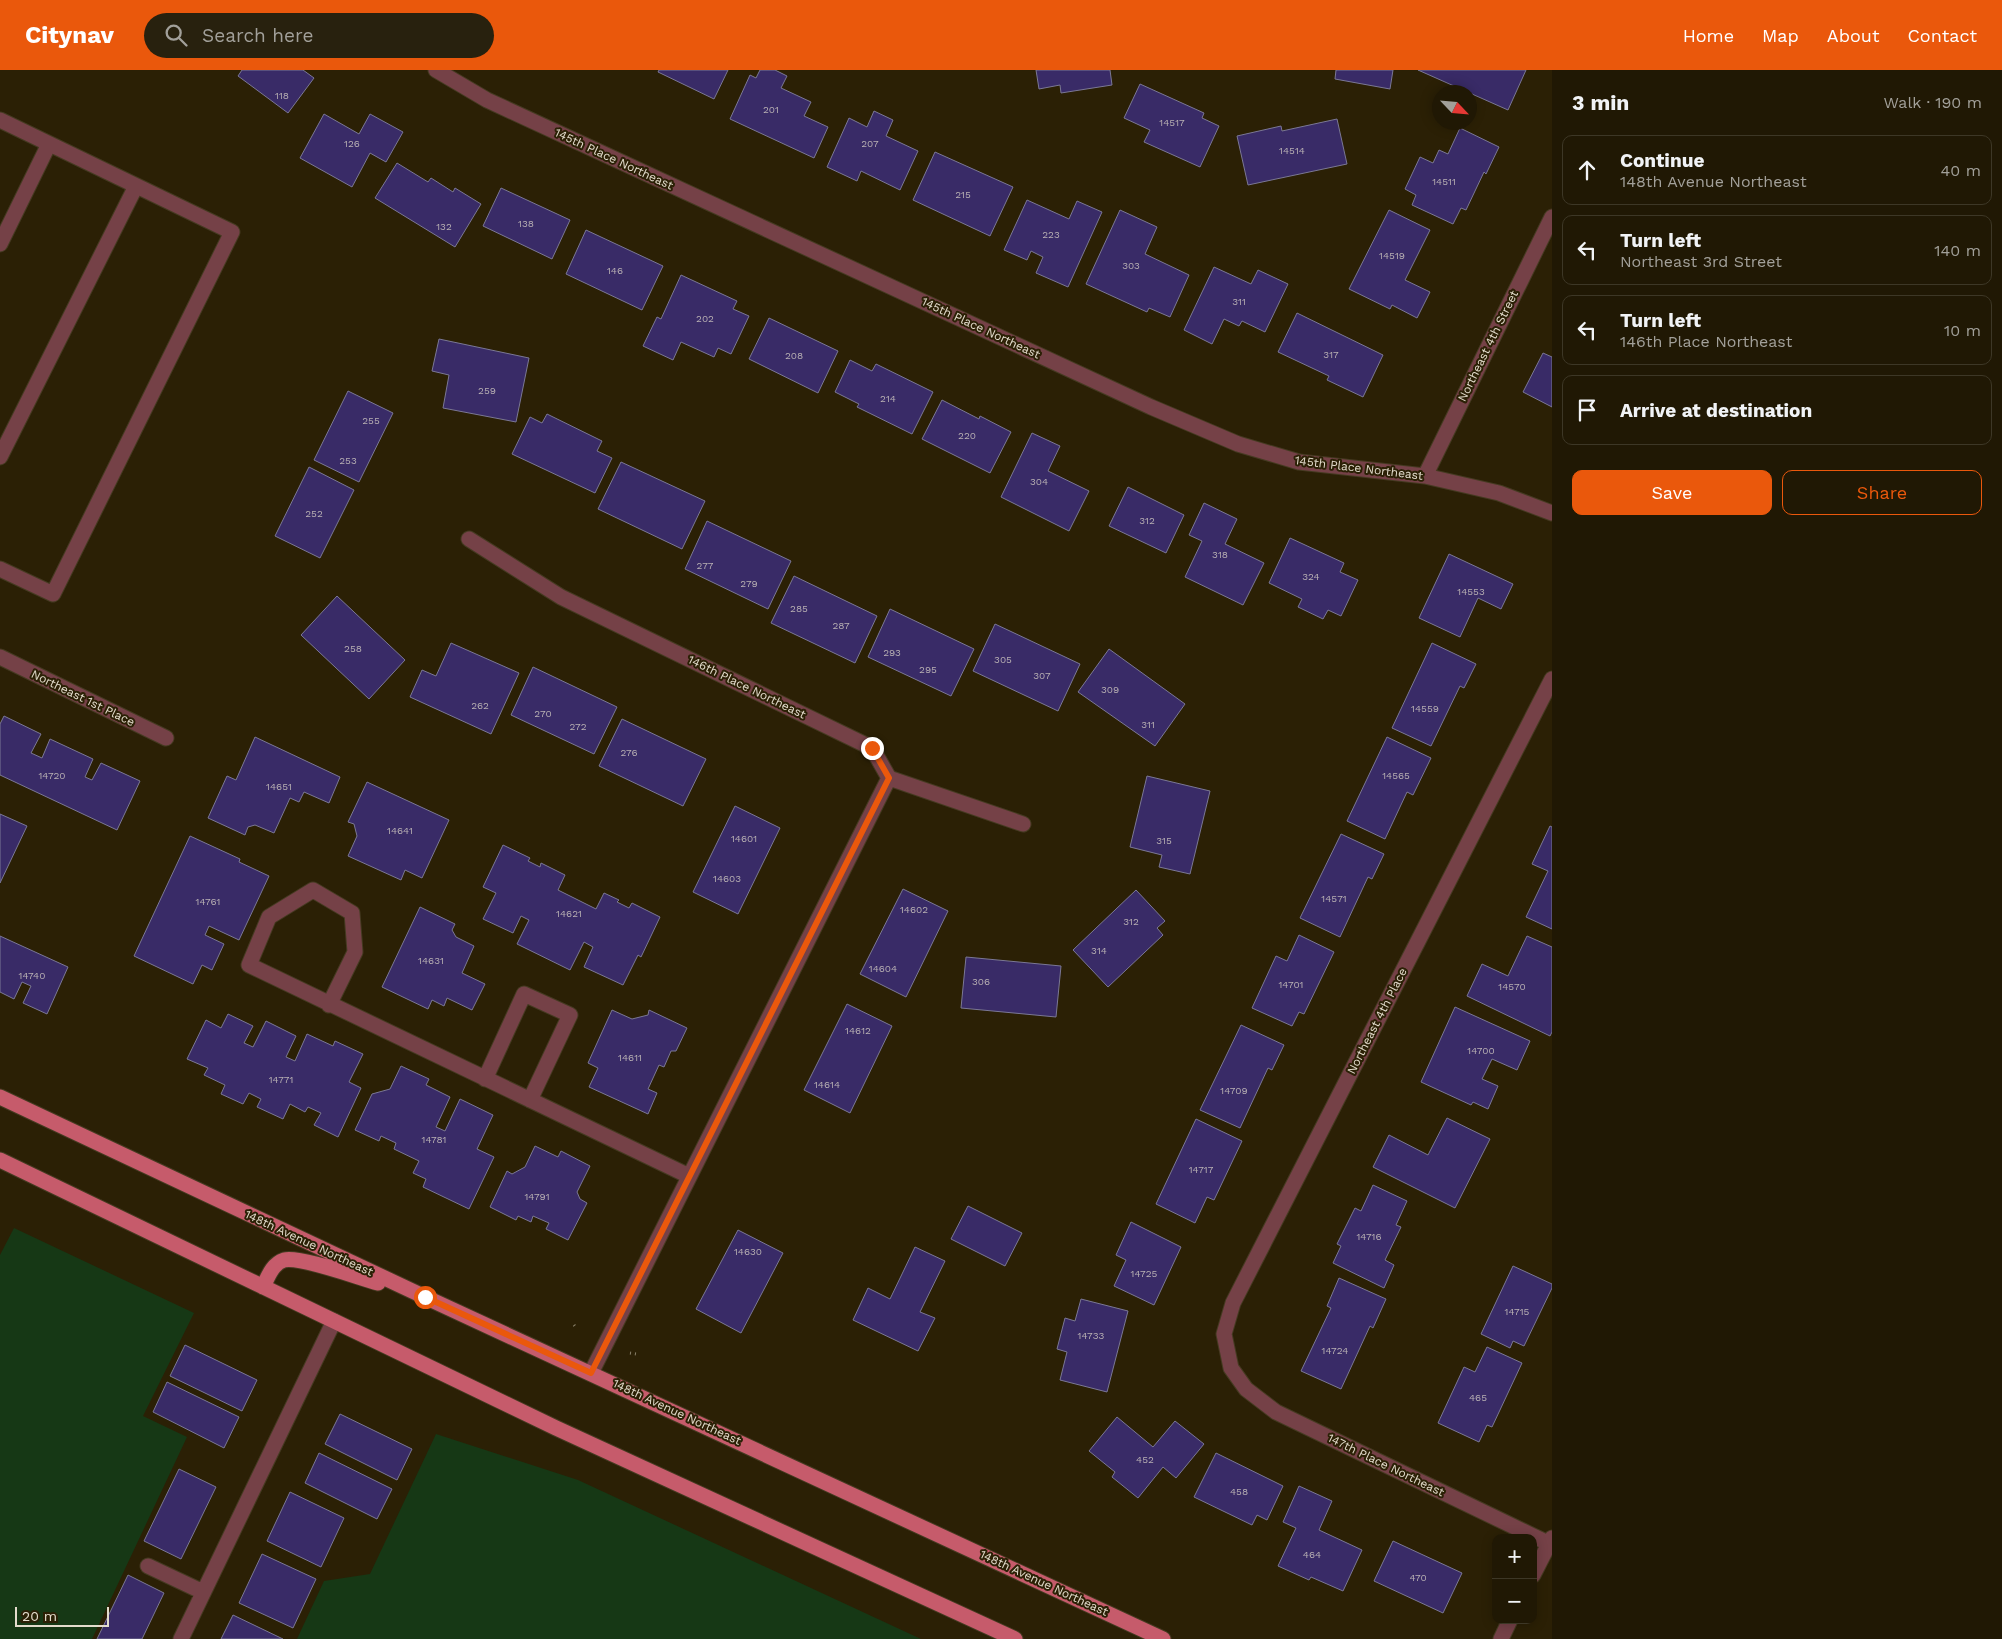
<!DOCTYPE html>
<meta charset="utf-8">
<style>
:root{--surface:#201804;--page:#28210e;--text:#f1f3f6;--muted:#a2a09a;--line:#3d3726;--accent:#ea580c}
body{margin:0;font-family:"Work Sans",sans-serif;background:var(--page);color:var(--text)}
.controls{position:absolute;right:15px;bottom:15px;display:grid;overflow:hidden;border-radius:10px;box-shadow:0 2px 12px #0003}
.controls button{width:45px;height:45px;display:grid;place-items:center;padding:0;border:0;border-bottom:1px solid var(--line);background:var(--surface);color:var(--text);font:25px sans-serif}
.compass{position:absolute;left:1432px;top:15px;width:45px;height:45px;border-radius:50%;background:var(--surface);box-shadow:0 2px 12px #0003;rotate:116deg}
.scale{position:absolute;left:15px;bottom:12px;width:94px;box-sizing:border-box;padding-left:5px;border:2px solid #e3dccc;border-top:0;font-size:14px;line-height:18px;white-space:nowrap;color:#e3dccc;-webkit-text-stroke:4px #2b2005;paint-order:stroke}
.stop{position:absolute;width:15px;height:15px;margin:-11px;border:4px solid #ea580c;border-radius:50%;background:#fff}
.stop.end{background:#ea580c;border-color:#fff;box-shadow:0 1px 5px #0008}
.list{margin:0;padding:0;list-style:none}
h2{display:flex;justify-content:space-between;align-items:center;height:65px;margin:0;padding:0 20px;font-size:21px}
h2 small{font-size:16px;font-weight:400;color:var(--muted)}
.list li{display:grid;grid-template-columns:32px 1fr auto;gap:15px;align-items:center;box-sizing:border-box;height:70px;margin:0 10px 10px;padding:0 10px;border:1px solid var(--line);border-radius:10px}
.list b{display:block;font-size:19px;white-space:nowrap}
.list p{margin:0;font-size:16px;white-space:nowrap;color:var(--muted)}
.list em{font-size:16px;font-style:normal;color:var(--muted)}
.actions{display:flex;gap:10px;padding:15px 20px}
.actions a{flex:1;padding:11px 0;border:1px solid var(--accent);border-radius:10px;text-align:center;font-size:18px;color:var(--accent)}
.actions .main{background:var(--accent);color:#fff}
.icon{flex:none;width:28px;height:28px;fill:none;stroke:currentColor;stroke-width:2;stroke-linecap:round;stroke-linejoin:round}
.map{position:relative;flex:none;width:1552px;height:1569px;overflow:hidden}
header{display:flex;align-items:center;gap:30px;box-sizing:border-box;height:70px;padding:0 25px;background:var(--accent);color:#fff}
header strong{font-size:24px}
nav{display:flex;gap:28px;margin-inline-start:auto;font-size:18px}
.search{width:350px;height:45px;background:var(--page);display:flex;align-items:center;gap:12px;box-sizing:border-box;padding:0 18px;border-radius:28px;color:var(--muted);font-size:19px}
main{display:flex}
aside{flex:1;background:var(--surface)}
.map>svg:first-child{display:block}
.green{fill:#163815}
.building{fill:#392b67;stroke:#7b7895}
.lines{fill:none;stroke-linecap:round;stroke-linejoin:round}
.minor-casing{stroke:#453a21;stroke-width:17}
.major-casing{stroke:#453a21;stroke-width:17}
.path{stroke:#89806a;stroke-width:3;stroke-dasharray:1 4;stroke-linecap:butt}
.minor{stroke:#754147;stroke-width:15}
.major{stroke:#c65b6b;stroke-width:15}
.route{stroke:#ea580c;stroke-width:6}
.labels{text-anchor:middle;stroke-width:4;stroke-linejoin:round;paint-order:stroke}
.number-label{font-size:10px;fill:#b8b0b3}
.street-label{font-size:12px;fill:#e3dccc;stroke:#2b2005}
</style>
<header>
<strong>Citynav</strong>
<div class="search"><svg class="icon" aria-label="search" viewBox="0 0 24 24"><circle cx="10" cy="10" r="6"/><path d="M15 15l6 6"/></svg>Search here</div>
<nav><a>Home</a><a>Map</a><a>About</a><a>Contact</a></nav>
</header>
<main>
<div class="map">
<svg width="1552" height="1569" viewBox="0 0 1552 1569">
<rect width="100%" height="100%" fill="#2b2005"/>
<path class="green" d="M14 1158 194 1243 143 1346 187 1367 92 1569H0V1185Z
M436 1364 578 1410 921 1569H297L324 1511 370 1504Z"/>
<path class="building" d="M242 0H303L314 8 288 43 238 6Z
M659 0H728L714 29 658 2Z
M760 0H775L787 6 781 18 811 32 804 46 828 57 814 88 730 49 750 5 756 8Z
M1036 0H1110L1112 15 1061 23 1060 15 1039 19Z
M1336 0H1393L1390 19 1335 9Z
M1418 0H1526L1508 40Z
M1140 14 1204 43 1202 48 1219 56 1200 97 1144 72 1150 60 1124 48Z
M874 41 893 50 886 66 918 81 900 120 861 101 857 111 827 97 849 48 867 57Z
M324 44 359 64 370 44 403 62 386 92 370 83 352 117 300 88Z
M1337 49 1347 94 1248 115 1237 66 1281 56 1282 61Z
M1460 58 1499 77 1486 104 1484 102 1466 140 1461 138 1453 154 1412 135 1416 125 1405 119 1420 87 1433 93 1439 80 1448 84Z
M935 82 1013 117 990 166 913 130Z
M397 93 428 112 431 108 453 122 455 118 481 134 455 177 375 128Z
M501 118 570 150 552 189 483 156Z
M1027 130 1069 149 1077 131 1102 142 1068 217 1036 203 1043 187 1031 181 1027 190 1004 180Z
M1120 140 1157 157 1145 184 1189 205 1170 247 1149 238 1147 242 1086 214Z
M1389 140 1430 160 1405 210 1430 222 1417 248 1392 235 1390 239 1349 219Z
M586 160 663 196 642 240 566 204Z
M1214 197 1251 214 1258 200 1288 214 1265 262 1242 251 1239 256 1224 249 1212 274 1184 260Z
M681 205 737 231 733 239 749 246 731 284 718 278 714 287 681 272 673 290 643 276 657 247 661 249Z
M1297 243 1383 285 1363 327 1327 310 1329 306 1278 282Z
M769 248 838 281 818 323 749 289Z
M439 269 529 288 516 352 443 338 449 305 432 301Z
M1543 283 1552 287V337L1523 322Z
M850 290 872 301 876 294 933 322 912 364 857 337 859 334 835 322Z
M348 321 393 343 359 412 314 390Z
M942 330 979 349 980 346 1011 362 990 403 922 369Z
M547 344 602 371 597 381 612 388 595 423 512 384 530 347 542 353Z
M1032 363 1060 376 1048 401 1089 421 1069 461 1001 427Z
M621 392 705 431 682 479 598 439Z
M309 397 354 420 320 488 275 466Z
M1128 417 1184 445 1166 483 1109 456Z
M1204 433 1237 449 1225 474 1264 493 1243 535 1185 507 1202 471 1189 465Z
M707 451 791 491 768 539 685 499Z
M1290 468 1344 493 1340 502 1358 510 1341 546 1328 540 1323 549 1298 537 1302 529 1269 513Z
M1449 484 1513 514 1501 539 1478 528 1460 567 1419 548Z
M794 506 877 546 855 593 771 553Z
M337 526 405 590 369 629 301 565Z
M890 539 974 579 951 626 868 587Z
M995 554 1080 594 1058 641 973 601Z
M451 573 519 603 491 664 410 627 422 600 436 606Z
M1432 573 1476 594 1464 618 1460 616 1431 676 1392 658Z
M1109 579 1185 634 1155 676 1078 622Z
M533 597 617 637 594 684 511 645Z
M4 646 41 664 31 683 42 688 50 669 93 689 85 707 92 710 101 693 140 711 117 760 0 705V654Z
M622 649 706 689 683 736 599 696Z
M255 667 340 707 329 733 304 722 299 732 290 728 274 763 255 755 248 757 245 765 208 748 227 706 236 710Z
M1387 667 1431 688 1413 725 1407 722 1385 769 1347 751Z
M1147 706 1210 721 1190 804 1159 797 1162 785 1130 777Z
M367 712 449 750 422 808 405 800 401 810 348 786 357 766 354 754 348 752Z
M735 736 780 758 738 844 693 822Z
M0 744 27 756 0 813Z
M1550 756 1552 757V859L1526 847 1548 801 1532 794Z
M1341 764 1384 784 1372 809 1368 807 1340 867 1300 848Z
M190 766 240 789 239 792 269 806 239 870 209 856 205 865 224 874 212 900 202 895 193 914 134 886Z
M503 775 530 788 528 791 540 797 541 793 565 805 558 820 596 839 604 823 619 830 617 832 629 838 632 833 660 847 641 887 638 885 623 915 584 897 593 877 584 872 570 900 517 874 529 850 521 846 513 863 483 849 496 823 483 817Z
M903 819 948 841 906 927 860 904Z
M1136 820 1165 851 1157 858 1163 865 1108 917 1073 880Z
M420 837 455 854 452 860 456 867 474 876 462 903 485 914 472 940 447 928 444 936 432 930 428 939 382 917Z
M1299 865 1334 882 1304 944 1299 942 1292 956 1252 938 1276 886 1287 891Z
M0 866 68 897 47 944 23 933 31 916 22 912 14 929 0 922Z
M1527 866 1552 877V962L1550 966 1467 926 1482 894 1508 906Z
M966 887 1061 896 1056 947 961 938Z
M847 934 892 956 850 1043 804 1020Z
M1455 937 1530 971 1517 1000 1492 989 1482 1009 1498 1016 1488 1039 1473 1032 1471 1035 1421 1012Z
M612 940 632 949 648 945 649 940 687 958 676 981H671L664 997 659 995 648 1019 657 1023 648 1044 589 1017 598 998 588 993Z
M228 944 253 956 244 973 253 977 266 951 296 966 286 987 295 991 307 964 333 976 335 971 363 984 349 1012 361 1018 338 1067 314 1055 321 1043 308 1037 305 1042 290 1034 283 1049 257 1037 261 1029 249 1023 243 1034 221 1024 225 1015 204 1005 208 998 187 989 206 950 221 958Z
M1241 955 1284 975 1272 1000 1268 998 1240 1058 1200 1040Z
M401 996 429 1009 426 1015 450 1027 436 1057 445 1061 460 1029 493 1045 477 1079 494 1087 469 1139 423 1117 426 1109 413 1103 419 1091 394 1079 396 1073 381 1066 379 1071 355 1060 372 1024 390 1019Z
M1447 1048 1490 1069 1455 1138 1373 1097 1389 1065 1428 1085Z
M1196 1049 1242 1071 1214 1130 1207 1127 1195 1153 1156 1134Z
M535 1076 558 1087 561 1081 590 1096 577 1122 580 1129 587 1133 568 1170 546 1159 549 1153 533 1146 531 1152 518 1146 516 1150 490 1137 507 1101 512 1104 525 1097Z
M1373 1115 1407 1131 1396 1155 1401 1157 1385 1190 1394 1195 1384 1218 1333 1193 1341 1176 1337 1174 1355 1138 1361 1141Z
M968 1136 1022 1163 1005 1196 951 1169Z
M1131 1152 1181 1177 1154 1235 1114 1216 1126 1190 1116 1185Z
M738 1160 783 1183 741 1263 696 1239Z
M915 1177 945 1191 920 1242 935 1248 918 1281 853 1250 868 1218 890 1229Z
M1513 1196 1552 1214V1218L1524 1276 1513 1271 1510 1278 1481 1264Z
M1339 1208 1386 1229 1373 1258 1370 1256 1341 1319 1301 1301 1331 1238 1327 1236Z
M1081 1229 1128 1241 1107 1322 1060 1310 1067 1282 1057 1279 1065 1248 1075 1251Z
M185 1275 257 1310 242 1341 170 1306Z
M1487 1277 1522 1293 1492 1357 1487 1355 1479 1372 1438 1353 1464 1297 1475 1302Z
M167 1312 239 1347 224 1378 153 1342Z
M340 1344 412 1379 397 1410 325 1374Z
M1117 1347 1153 1377 1175 1351 1204 1374 1176 1408 1163 1397 1138 1428 1112 1407 1115 1402 1089 1381Z
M319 1383 392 1419 377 1449 305 1413Z
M1216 1383 1283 1416 1267 1450 1257 1445 1252 1455 1194 1427Z
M179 1399 216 1417 181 1489 144 1471Z
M1299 1416 1332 1431 1319 1460 1362 1480 1343 1521 1311 1507 1309 1510 1278 1496 1296 1458 1283 1452Z
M290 1422 344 1448 321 1497 267 1471Z
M1393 1471 1462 1503 1443 1543 1374 1511Z
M262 1484 316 1509 293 1558 239 1533Z
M128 1505 164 1523 142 1569H97Z
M233 1545 283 1569H221Z"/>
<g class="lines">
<g class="minor-casing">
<path id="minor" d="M436 0 487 30 1151 337 1238 374 1299 392 1425 406 1499 423 1552 443
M0 50 232 162 53 524 0 499
M0 174 49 74
M0 387 136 116
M1425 406 1552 147
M469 469 561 527 872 678 889 708 1023 754
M0 587 166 668
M1552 609 1233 1233 1224 1264 1231 1298 1246 1319 1276 1342 1552 1475
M329 935 355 882 352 843 313 820 269 847 249 895 689 1106
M485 1009 524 924 570 945 530 1030
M591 1303 889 708
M148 1496 203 1522
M1533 1505 1552 1468
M181 1569 334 1251
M1501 1569 1510 1550"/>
</g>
<g class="major-casing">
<path id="major" d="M0 1027 425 1227 1163 1569
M0 1090 556 1358 1015 1569
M263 1217C268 1207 272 1194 284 1190 301 1186 359 1208 378 1213"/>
</g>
<path class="path" d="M574 1255 577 1259
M630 1283 636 1284"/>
<use href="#minor" class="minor"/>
<use href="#major" class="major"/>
</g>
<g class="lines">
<path class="route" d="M425 1227 591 1303 889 708 872 678"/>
</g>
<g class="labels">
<g class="number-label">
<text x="282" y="29">118</text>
<text x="771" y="43">201</text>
<text x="1172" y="56">14517</text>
<text x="352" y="77">126</text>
<text x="870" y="77">207</text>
<text x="1292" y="84">14514</text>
<text x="1444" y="115">14511</text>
<text x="963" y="128">215</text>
<text x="526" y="157">138</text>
<text x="444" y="160">132</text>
<text x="1051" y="168">223</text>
<text x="1392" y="189">14519</text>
<text x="1131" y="199">303</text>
<text x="615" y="204">146</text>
<text x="1239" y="235">311</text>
<text x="705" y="252">202</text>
<text x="1331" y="288">317</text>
<text x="794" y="289">208</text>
<text x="487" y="324">259</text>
<text x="888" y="332">214</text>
<text x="371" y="354">255</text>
<text x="967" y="369">220</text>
<text x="348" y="394">253</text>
<text x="1039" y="415">304</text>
<text x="314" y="447">252</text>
<text x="1147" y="454">312</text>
<text x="1220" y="488">318</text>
<text x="705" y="499">277</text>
<text x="1311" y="510">324</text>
<text x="749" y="517">279</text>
<text x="1471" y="525">14553</text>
<text x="799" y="542">285</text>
<text x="841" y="559">287</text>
<text x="353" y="582">258</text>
<text x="892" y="586">293</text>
<text x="1003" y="593">305</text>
<text x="928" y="603">295</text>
<text x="1042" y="609">307</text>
<text x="1110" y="623">309</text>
<text x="480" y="639">262</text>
<text x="1425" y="642">14559</text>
<text x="543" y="647">270</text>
<text x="1148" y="658">311</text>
<text x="578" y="660">272</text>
<text x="629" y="686">276</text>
<text x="52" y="709">14720</text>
<text x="1396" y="709">14565</text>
<text x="279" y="720">14651</text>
<text x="400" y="764">14641</text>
<text x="744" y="772">14601</text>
<text x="1164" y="774">315</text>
<text x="727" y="812">14603</text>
<text x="1334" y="832">14571</text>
<text x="208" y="835">14761</text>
<text x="914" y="843">14602</text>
<text x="569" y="847">14621</text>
<text x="1131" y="855">312</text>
<text x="1099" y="884">314</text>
<text x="431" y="894">14631</text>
<text x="883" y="902">14604</text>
<text x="32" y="909">14740</text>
<text x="981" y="915">306</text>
<text x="1291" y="918">14701</text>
<text x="1512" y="920">14570</text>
<text x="858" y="964">14612</text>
<text x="1481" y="984">14700</text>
<text x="630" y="991">14611</text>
<text x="281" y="1013">14771</text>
<text x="827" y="1018">14614</text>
<text x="1234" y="1024">14709</text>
<text x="434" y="1073">14781</text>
<text x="1201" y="1103">14717</text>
<text x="537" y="1130">14791</text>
<text x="1369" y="1170">14716</text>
<text x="748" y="1185">14630</text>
<text x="1144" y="1207">14725</text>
<text x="1517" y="1245">14715</text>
<text x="1091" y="1269">14733</text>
<text x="1335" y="1284">14724</text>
<text x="1478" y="1331">465</text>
<text x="1145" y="1393">452</text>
<text x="1239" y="1425">458</text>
<text x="1312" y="1488">464</text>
<text x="1418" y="1511">470</text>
</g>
<g class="street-label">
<text transform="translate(614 89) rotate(25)" y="4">145th Place Northeast</text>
<text transform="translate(981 258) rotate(25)" y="4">145th Place Northeast</text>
<text transform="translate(1488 276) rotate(-64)" y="4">Northeast 4th Street</text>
<text transform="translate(1359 398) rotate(7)" y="4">145th Place Northeast</text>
<text transform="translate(747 617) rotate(26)" y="4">146th Place Northeast</text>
<text transform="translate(83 628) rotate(26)" y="4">Northeast 1st Place</text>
<text transform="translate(1377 951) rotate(-63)" y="4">Northeast 4th Place</text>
<text transform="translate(309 1173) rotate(25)" y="4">148th Avenue Northeast</text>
<text transform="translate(677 1342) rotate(25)" y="4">148th Avenue Northeast</text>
<text transform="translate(1386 1395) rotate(26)" y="4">147th Place Northeast</text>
<text transform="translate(1044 1513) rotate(25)" y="4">148th Avenue Northeast</text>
</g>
</g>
</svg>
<div class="controls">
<button>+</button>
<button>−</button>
</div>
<svg class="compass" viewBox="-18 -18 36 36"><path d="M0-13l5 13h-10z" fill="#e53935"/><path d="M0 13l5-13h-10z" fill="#a2a09a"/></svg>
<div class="scale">20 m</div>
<div class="stop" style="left:425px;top:1227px"></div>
<div class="stop end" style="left:872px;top:678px"></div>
</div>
<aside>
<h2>3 min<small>Walk · 190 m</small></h2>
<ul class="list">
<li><svg class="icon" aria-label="ahead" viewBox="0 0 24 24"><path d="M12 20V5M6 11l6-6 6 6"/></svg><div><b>Continue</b><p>148th Avenue Northeast</p></div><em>40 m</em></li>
<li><svg class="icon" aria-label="left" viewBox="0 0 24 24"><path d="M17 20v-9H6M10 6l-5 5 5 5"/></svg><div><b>Turn left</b><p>Northeast 3rd Street</p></div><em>140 m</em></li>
<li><svg class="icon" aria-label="left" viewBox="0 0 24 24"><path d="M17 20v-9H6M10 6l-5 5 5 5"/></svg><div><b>Turn left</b><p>146th Place Northeast</p></div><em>10 m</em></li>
<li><svg class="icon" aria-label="arrive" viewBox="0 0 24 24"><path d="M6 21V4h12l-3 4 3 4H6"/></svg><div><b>Arrive at destination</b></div></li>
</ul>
<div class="actions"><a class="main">Save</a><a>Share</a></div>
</aside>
</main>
